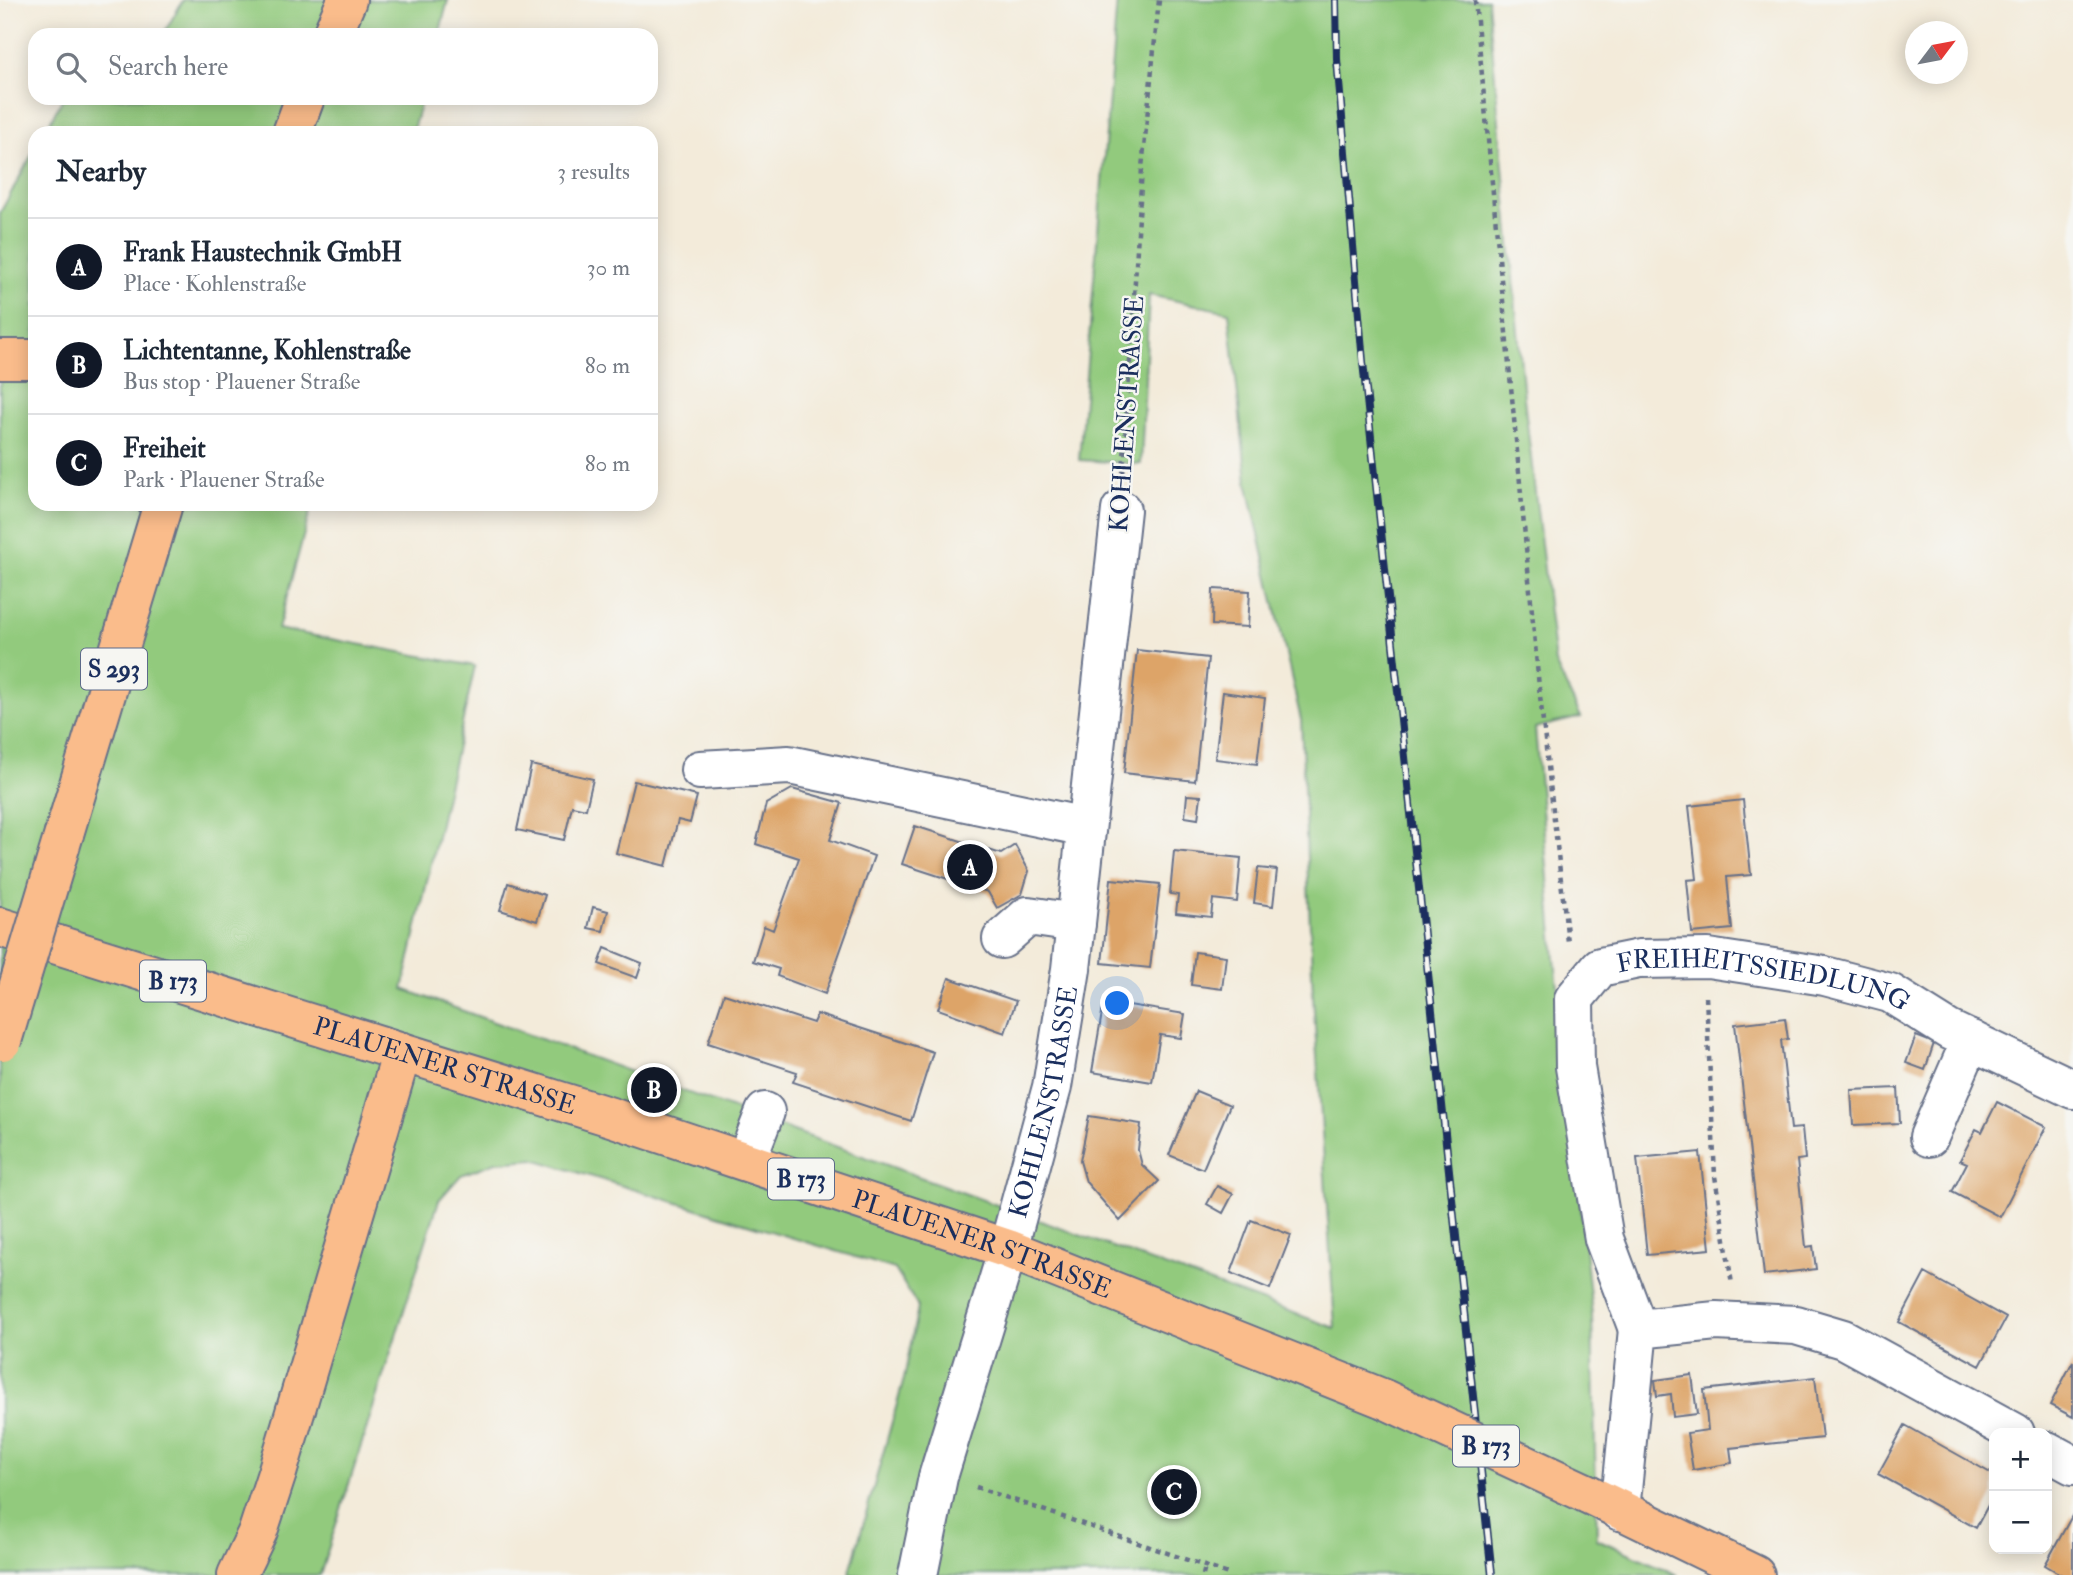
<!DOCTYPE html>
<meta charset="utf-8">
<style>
:root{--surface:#fff;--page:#f6f6f7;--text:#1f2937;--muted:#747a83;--line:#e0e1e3;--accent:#111827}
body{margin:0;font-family:"IM FELL Double Pica",serif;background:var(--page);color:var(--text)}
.controls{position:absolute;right:21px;bottom:21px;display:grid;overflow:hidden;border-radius:14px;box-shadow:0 4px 18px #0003}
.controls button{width:63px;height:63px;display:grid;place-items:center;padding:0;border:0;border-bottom:2px solid var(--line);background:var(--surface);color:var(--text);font:35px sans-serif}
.compass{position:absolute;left:1905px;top:21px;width:63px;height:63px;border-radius:50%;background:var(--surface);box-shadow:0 4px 18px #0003;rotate:58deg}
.you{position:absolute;left:1118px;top:1004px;width:24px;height:24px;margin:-18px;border:5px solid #fff;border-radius:50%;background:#1a73e8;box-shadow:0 0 0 10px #1a73e833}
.badge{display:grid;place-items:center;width:46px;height:46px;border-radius:50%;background:var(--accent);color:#fff;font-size:23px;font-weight:700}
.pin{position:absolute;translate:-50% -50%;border:4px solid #fff;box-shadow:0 2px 7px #0006}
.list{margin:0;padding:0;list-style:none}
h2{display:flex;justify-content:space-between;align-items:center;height:91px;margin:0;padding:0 28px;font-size:30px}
h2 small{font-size:23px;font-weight:400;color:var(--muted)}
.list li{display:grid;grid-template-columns:46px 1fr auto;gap:21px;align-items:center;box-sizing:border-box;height:98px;padding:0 28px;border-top:2px solid var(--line)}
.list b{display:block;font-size:26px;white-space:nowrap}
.list p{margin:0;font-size:23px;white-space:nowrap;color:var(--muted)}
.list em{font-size:23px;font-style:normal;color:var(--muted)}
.icon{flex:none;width:38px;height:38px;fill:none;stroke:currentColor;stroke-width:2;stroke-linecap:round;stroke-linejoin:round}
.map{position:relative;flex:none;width:2073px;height:1575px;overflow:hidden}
.search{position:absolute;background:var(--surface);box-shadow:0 4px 18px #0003;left:28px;top:28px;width:630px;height:77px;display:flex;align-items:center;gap:18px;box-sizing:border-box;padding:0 24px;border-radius:21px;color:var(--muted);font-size:26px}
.panel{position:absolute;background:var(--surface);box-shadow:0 4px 18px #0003;left:28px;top:126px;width:630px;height:385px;border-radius:21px}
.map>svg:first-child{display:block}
.green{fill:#92ca7d;stroke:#567c6e;stroke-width:2}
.building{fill:#dda468}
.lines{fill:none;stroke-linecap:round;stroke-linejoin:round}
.minor-casing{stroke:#677189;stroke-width:42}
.major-casing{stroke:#677189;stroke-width:42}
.highway-casing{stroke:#677189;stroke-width:42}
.path{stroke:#677189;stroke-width:4.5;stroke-dasharray:5 5;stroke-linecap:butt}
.minor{stroke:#fff;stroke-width:38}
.major{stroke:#fabc8b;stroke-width:38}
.highway{stroke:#fabc8b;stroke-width:38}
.rail-casing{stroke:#1b2f5e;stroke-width:8}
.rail{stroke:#f6f6f2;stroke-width:5;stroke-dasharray:16;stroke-linecap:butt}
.major-bridge-casing{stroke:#677189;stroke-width:42;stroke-linecap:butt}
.highway-bridge-casing{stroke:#677189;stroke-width:42;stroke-linecap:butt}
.major-bridge{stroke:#fabc8b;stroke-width:38}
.highway-bridge{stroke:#fabc8b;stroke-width:38}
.labels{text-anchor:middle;stroke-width:5;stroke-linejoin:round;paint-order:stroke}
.shield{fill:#f6f6f2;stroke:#5d6b8a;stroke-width:2}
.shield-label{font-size:24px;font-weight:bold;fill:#1b2f5e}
.street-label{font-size:26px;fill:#1b2f5e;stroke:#f6f6f2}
</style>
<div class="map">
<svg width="2073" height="1575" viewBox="0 0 2073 1575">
<rect width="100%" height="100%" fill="#f6f6f2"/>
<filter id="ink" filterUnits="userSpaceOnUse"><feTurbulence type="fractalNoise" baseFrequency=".0143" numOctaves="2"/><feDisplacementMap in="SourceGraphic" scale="14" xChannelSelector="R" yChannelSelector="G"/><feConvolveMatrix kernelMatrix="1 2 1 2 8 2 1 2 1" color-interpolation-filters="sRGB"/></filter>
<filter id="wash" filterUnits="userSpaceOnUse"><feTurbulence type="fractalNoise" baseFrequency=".00686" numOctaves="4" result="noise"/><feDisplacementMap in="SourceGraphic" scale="28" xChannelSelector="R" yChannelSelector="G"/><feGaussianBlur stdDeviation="1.57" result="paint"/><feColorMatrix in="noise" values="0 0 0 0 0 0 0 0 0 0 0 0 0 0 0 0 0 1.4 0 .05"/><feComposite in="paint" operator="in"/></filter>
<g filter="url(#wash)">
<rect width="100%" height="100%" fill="#f3ebda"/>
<path class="green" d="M183 0H448L439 35H163Z
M1117 0H1488L1524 398 1555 663 1581 717 1535 728 1555 959 1592 1315 1597 1539 1678 1575H849L904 1379 918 1307 895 1269 534 1159 496 1162 461 1175 439 1200 320 1575H0V213L35 149V504H312L278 629 475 666 403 989 1335 1328 1313 996 1301 720 1247 482 1229 312 1149 295 1141 464 1079 460Z
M63 98H422L412 133H44Z"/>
<g id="blocks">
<path class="building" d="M1213 589 1250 591 1248 627 1212 625Z
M1137 650 1208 658 1195 781 1124 773Z
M1223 692 1265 698 1257 764 1215 759Z
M531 765 593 779 586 809 572 806 564 840 517 830Z
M634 781 697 796 690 823 678 820 666 866 616 853Z
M792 789 842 803 830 840 874 856 825 994 777 976 779 969 753 961 764 926 773 930 799 858 756 844 766 804Z
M1187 795 1201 796 1198 819 1185 817Z
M1743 800 1751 875 1727 877 1732 929 1692 933 1687 880 1697 879 1689 806Z
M915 826 1001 854 1015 845 1029 871 1022 894 997 908 988 892 902 864Z
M1174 851 1241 858 1237 902 1213 899 1211 917 1176 913 1178 895 1170 894Z
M1258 868 1277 870 1273 906 1254 903Z
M1111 879 1160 884 1150 968 1102 963Z
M508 883 545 895 537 921 500 910Z
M593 907 608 911 603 931 588 928Z
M605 948 642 963 637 978 599 964Z
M1195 952 1226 956 1222 989 1191 985Z
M949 978 1016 1001 1005 1033 938 1009Z
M724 994 813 1023 817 1014 933 1052 911 1121 793 1082 797 1072 708 1043Z
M1104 1001 1185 1014 1181 1038 1160 1035 1152 1082 1092 1072Z
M1785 1018 1788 1039 1781 1040 1791 1129 1802 1128 1805 1159 1797 1160 1806 1247 1813 1246 1816 1269 1764 1275 1735 1024Z
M1916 1036 1934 1043 1925 1070 1906 1063Z
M1898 1088 1900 1123 1853 1125 1851 1090Z
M1196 1091 1230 1105 1203 1169 1169 1155Z
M1997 1102 2046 1127 2000 1217 1952 1192 1967 1163 1960 1160 1976 1129 1982 1132Z
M1089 1116 1141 1124 1138 1150 1142 1165 1159 1181 1120 1221 1086 1182 1080 1161Z
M1700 1152 1710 1249 1647 1255 1637 1158Z
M1217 1186 1233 1194 1223 1213 1207 1204Z
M1251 1220 1291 1235 1270 1289 1231 1273Z
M1925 1273 2006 1318 1980 1366 1899 1322Z
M2073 1361V1417L2050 1405Z
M1692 1375 1697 1414 1673 1417 1671 1394 1657 1396 1655 1380Z
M1815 1377 1822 1438 1730 1448 1732 1463 1693 1470 1687 1433 1708 1430 1704 1390Z
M1905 1425 1994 1475V1494L1976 1528 1878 1474Z
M2073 1514V1575H2062L2045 1565Z"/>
</g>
</g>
<g filter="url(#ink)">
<use href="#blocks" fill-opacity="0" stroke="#677189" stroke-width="2"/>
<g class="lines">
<g class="minor-casing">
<g id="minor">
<path d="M700 770 789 765 1086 827"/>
<path d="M1002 939 1028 916 1076 923"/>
<path d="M1929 1137 1971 1040"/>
<path d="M746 1161 765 1112"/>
<path id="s1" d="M1638 1329 1604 1239 1575 1067 1574 999 1600 967 1639 959 1708 958 1825 976 1890 993 1949 1030 2073 1089"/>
<path d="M2047 1451 2073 1465"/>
<path d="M1620 1511 1638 1329 1716 1321 1796 1325 1843 1339 2015 1433"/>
<path id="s2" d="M918 1575 938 1477 1008 1249 1052 1087 1071 969 1121 510"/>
</g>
</g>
<g class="major-casing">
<g id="major">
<path id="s3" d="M0 927 611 1117 1008 1249 1384 1399"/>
<path d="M1588 1494 1755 1575"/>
</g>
</g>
<g class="highway-casing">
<path id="highway" d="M332 35 347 0
M292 133 305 98
M0 359H35
M64 834 163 504
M237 1575 258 1531 277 1473 402 1052"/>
</g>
<path class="path" d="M1475 0 1539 687 1568 942
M1123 474 1142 168 1159 0
M1706 997 1715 1176 1732 1284
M976 1487 1231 1575
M1203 1575 1205 1567"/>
<use href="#minor" class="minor"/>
<use href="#major" class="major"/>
<use href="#highway" class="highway"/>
<g class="rail-casing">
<path id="rail" d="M1336 0 1337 59 1363 362 1492 1575"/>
</g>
<use href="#rail" class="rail"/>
<g class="major-bridge-casing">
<path id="major-bridge" d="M1384 1399 1588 1494"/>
</g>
<g class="highway-bridge-casing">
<path id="highway-bridge" d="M2 1041 64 834"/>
</g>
<use href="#major-bridge" class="major-bridge"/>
<use href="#highway-bridge" class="highway-bridge"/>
</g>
</g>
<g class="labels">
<g class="shield">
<rect x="81" y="648.5" width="66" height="41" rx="5"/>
<rect x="140" y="960.5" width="66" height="41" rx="5"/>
<rect x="768" y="1158.5" width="66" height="41" rx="5"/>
<rect x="1453" y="1425.5" width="66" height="41" rx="5"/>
</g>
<g class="shield-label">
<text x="114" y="677">S 293</text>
<text x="173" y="989">B 173</text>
<text x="801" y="1187">B 173</text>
<text x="1486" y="1454">B 173</text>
</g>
<g class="street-label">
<text transform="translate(1126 414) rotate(-86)" y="9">KOHLENSTRASSE</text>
<text dy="9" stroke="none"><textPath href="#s1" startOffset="546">FREIHEITSSIEDLUNG</textPath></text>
<text dy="9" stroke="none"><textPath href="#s3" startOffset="466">PLAUENER STRASSE</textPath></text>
<text dy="9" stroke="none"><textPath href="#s2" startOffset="490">KOHLENSTRASSE</textPath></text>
<text dy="9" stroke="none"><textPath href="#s3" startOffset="1032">PLAUENER STRASSE</textPath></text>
</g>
</g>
</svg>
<div class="controls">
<button>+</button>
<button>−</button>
</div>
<svg class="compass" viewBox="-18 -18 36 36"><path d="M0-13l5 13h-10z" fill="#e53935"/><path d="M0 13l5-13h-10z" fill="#747a83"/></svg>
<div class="you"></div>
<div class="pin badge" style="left:970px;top:867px">A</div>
<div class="pin badge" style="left:654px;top:1090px">B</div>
<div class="pin badge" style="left:1174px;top:1492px">C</div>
<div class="search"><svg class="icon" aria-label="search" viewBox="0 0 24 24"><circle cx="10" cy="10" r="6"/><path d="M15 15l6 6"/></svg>Search here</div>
<section class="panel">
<h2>Nearby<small>3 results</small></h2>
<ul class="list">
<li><span class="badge">A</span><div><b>Frank Haustechnik GmbH</b><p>Place · Kohlenstraße</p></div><em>30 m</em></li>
<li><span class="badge">B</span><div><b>Lichtentanne, Kohlenstraße</b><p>Bus stop · Plauener Straße</p></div><em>80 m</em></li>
<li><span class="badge">C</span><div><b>Freiheit</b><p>Park · Plauener Straße</p></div><em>80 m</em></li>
</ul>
</section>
</div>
